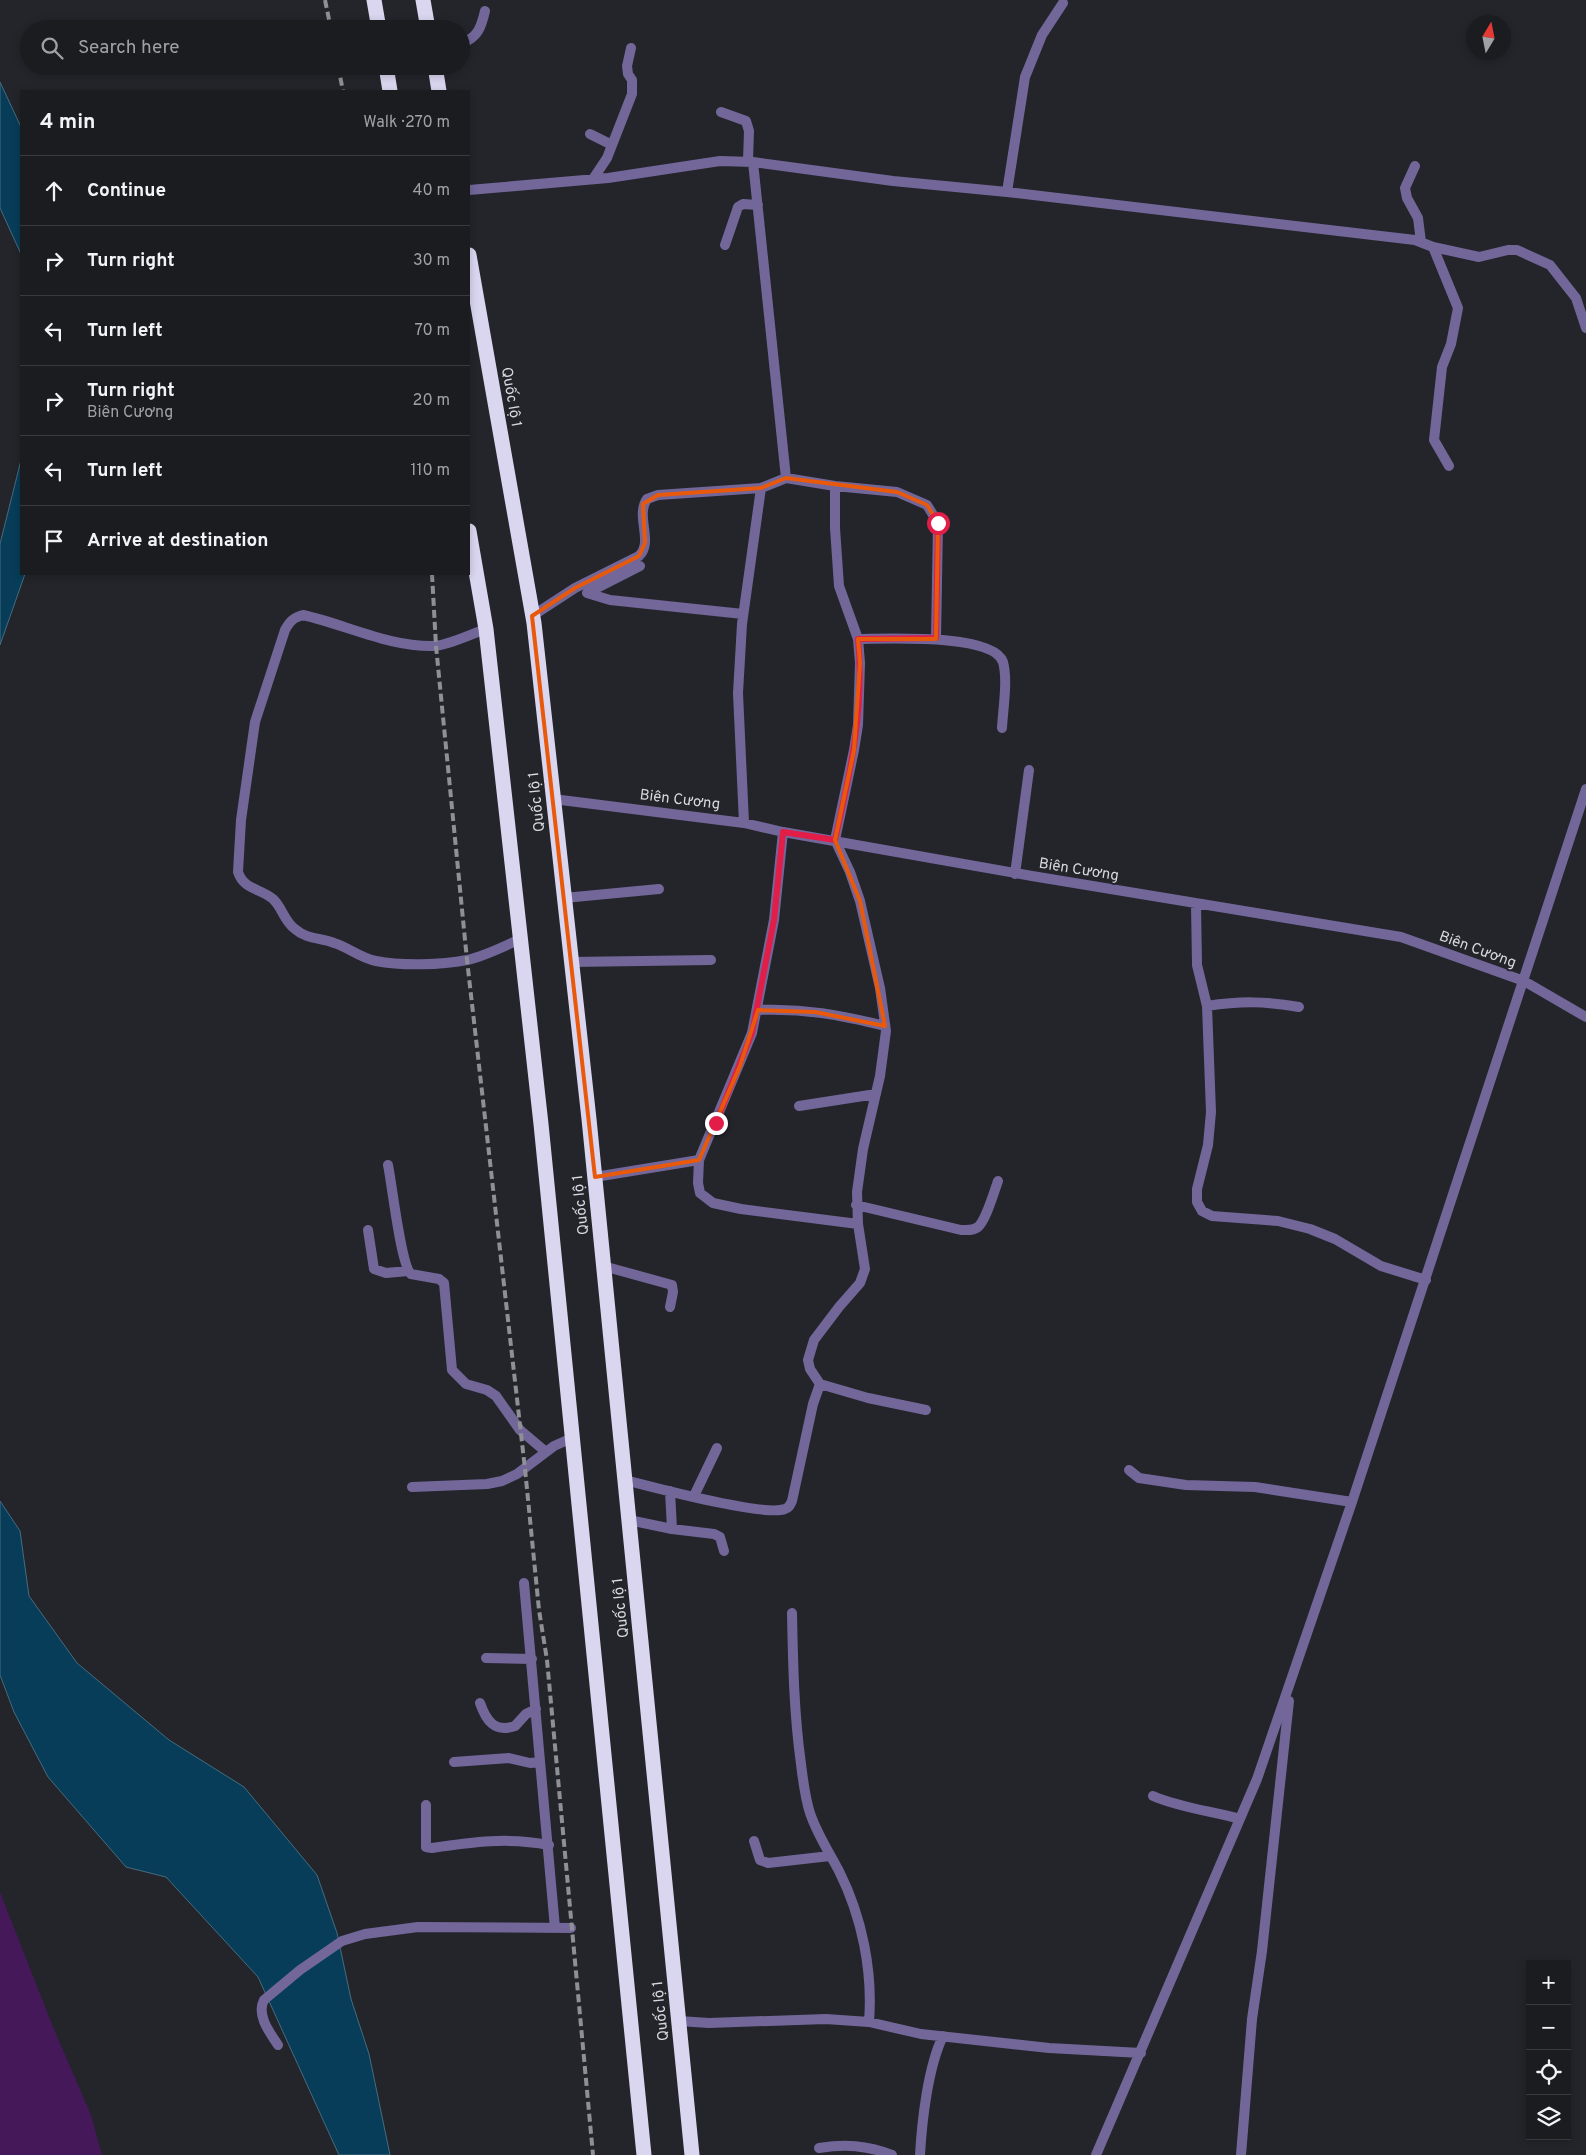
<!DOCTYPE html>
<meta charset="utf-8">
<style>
:root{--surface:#1a1c20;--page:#27292d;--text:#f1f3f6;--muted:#9fa1a5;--line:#383a3e}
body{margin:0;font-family:Overpass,sans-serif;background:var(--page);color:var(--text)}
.controls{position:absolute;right:15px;bottom:15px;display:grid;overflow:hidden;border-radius:0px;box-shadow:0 2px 8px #0003}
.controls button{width:45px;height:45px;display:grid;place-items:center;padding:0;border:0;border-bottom:1px solid var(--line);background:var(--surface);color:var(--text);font:25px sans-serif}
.compass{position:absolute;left:1466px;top:15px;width:45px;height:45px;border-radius:50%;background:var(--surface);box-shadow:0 2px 8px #0003;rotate:10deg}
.stop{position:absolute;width:15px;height:15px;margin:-11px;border:4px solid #e11d48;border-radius:50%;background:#fff}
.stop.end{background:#e11d48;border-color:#fff;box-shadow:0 1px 5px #0008}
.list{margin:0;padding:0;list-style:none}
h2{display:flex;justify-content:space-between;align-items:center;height:65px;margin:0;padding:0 20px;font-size:21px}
h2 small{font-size:16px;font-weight:400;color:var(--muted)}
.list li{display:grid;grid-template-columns:32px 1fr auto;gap:15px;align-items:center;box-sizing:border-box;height:70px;padding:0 20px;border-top:1px solid var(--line)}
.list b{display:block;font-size:19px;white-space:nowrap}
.list p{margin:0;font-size:16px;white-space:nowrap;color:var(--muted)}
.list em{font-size:16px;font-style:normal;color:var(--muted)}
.icon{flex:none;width:28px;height:28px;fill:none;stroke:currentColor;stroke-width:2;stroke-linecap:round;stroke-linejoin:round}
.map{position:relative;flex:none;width:1586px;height:2155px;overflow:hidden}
.search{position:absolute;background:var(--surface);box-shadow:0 2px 8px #0003;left:20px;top:20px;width:450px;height:55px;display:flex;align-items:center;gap:12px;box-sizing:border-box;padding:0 18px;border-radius:28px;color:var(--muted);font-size:19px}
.panel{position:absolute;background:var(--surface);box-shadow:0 2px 8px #0003;left:20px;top:90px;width:450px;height:485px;border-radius:0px}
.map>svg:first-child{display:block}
.green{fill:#451859}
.water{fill:#073d58;stroke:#466c80}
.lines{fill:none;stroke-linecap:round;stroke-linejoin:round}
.lane{stroke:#73679a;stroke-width:10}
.street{stroke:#73679a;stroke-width:10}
.highway{stroke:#dbd6f0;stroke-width:15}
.rail{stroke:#8f9095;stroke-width:4;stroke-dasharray:8 4;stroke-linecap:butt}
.route{stroke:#e11d48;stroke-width:6}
.marked{fill:none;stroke:#e8590c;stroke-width:4;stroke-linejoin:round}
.labels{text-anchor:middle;stroke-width:4;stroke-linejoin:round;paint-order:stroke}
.street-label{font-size:15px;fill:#d8d9dd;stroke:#23252b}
</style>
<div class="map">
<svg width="1586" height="2155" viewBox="0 0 1586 2155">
<rect width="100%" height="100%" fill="#23252b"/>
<path class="green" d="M0 1892 53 2027 91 2115 102 2155H0Z"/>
<path class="water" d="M0 82 21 127V254L0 208Z
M21 460V574H25L0 645V544Z
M0 1501 20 1531 29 1596 77 1663 169 1740 244 1787 317 1875 337 1933 351 1999 369 2054 390 2155H339L258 1977 166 1877 126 1867 48 1777 14 1712 0 1675Z"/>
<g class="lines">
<path class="lane" d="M564 898 659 889
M571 962 711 960"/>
<path class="street" d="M461 44C478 37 481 28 485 11
M721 112 746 121 749 131 748 161
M590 134 612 145
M1415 166 1405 188 1407 198 1418 218 1421 242
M593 179 607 158 632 94V80L628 74 627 66 631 48
M469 190 608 178 720 161 753 162 893 181 1007 192 1415 240 1433 247 1458 308 1451 344 1442 367 1434 440 1449 466
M1007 192 1025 77 1042 35 1063 3
M725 245 738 207 743 204 758 205
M1433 247 1479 257 1508 250H1517L1550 265 1576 298 1586 328
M786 478 835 486 897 492 927 505 938 523 936 639
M835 486V528L839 586 858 639 860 663 858 725 854 750 835 840 850 872 860 901 880 988 886 1031 880 1076 863 1149 857 1192 858 1224 865 1269 860 1283 839 1307 814 1340 808 1360 810 1369 820 1384 868 1398 926 1410
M640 566 587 593 610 600 743 614
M532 616 575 588 639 556C654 542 635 516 647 499L658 495 761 488
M486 629C471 634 449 645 434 646 389 647 347 625 303 615 293 618 290 621 285 630L255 722 241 820 238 872C244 890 260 888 273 899 282 907 284 921 295 929 306 939 321 938 334 943 348 947 360 958 376 961 402 966 441 965 467 960 485 956 503 947 520 939
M858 639C884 639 993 633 1003 662 1008 680 1003 709 1002 728
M553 799 744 823 783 832 1032 876 1401 937 1524 981 1586 1017
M744 823 738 693 742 624 761 488 786 478 753 162
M1015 874 1029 770
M1196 904 1197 965 1207 1006
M1299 1007C1265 1001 1240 1001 1207 1006L1211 1112 1208 1145 1197 1189V1202L1202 1211 1212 1216 1278 1221 1310 1229 1335 1239 1381 1266 1426 1280
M758 1010C804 1008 840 1015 885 1026
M799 1106 876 1094
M699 1160 698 1183 700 1193 713 1203 741 1209 858 1224
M388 1165C392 1184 401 1266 411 1274L439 1279 444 1283 452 1370 466 1384 487 1390 496 1396 520 1430 546 1452
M595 1177 699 1160 752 1033 774 920 783 832
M856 1205 961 1230C967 1230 973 1231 978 1227 986 1220 994 1192 998 1181
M368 1230 374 1269 386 1273 408 1271
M603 1266 672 1285 673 1292 670 1307
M1129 1470 1139 1478 1186 1485 1255 1487 1352 1502
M625 1480C653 1487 763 1517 785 1509 789 1508 790 1505 792 1501L813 1404 820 1384
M412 1487 487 1484 502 1481 517 1474 554 1446 572 1438
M694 1496 717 1448
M629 1520 672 1529 670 1491
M672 1529 714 1534 720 1537 724 1551
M524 1583 555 1928
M792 1613C793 1664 794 1714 801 1764 803 1780 805 1798 810 1813 817 1834 829 1852 839 1871 862 1917 873 1971 869 2022
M486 1658 532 1659
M480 1703C486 1720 494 1733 515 1726L526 1714 536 1709
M454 1762 509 1758 530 1763 540 1762
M1153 1796C1181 1808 1211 1811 1240 1819
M426 1805V1847L432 1848C472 1842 509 1837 549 1845
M754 1841 760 1860 768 1863 830 1856
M679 2021 709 2023 826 2019 869 2022 921 2034 1049 2048 1141 2053
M278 2045C270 2033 256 2015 264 2000L300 1970 342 1941 365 1934 418 1927 571 1928
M819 2148C845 2144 866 2145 892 2155
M920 2155C922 2120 928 2067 943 2036
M1096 2155 1257 1779 1352 1502 1586 789
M1241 2155 1252 2019 1262 1951 1289 1701"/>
<path class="highway" d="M374 0 379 29
M423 0 428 29
M386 66 390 91
M435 66 439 91
M469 255 534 623 589 1119 692 2155
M469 531 486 629 541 1124 644 2155"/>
<path class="rail" d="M325 0 331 29
M338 66 343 91
M432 574 436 646 467 960 525 1469 539 1610 547 1660 593 2155"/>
</g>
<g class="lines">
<path class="route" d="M716 1123 752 1033 774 920 783 832 835 840C850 774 865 708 858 639L936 638 938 523"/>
</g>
<path class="marked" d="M786 478 897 492 927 505 938 523 936 639H858L860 663 854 750 835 840 860 901 885 1026 815 1012 758 1010 740 1066 699 1160 595 1177 532 616 575 588 639 556 645 543 643 504 658 495 761 488Z"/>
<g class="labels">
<g class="street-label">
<text transform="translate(512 397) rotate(80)" y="5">Quốc lộ 1</text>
<text transform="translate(680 799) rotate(7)" y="5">Biên Cương</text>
<text transform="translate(536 802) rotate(-96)" y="5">Quốc lộ 1</text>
<text transform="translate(1079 869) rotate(9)" y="5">Biên Cương</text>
<text transform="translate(1478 949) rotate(20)" y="5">Biên Cương</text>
<text transform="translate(580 1205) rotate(-96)" y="5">Quốc lộ 1</text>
<text transform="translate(620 1608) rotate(-96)" y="5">Quốc lộ 1</text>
<text transform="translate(660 2011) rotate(-96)" y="5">Quốc lộ 1</text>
</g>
</g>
</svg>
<div class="controls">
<button>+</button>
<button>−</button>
<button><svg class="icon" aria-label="locate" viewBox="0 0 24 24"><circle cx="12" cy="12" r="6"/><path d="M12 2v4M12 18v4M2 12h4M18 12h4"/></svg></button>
<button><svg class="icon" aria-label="layers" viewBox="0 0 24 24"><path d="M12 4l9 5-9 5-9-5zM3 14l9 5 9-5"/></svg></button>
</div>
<svg class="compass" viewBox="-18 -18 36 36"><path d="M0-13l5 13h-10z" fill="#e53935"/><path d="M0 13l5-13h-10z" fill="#9fa1a5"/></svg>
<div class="stop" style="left:938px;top:523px"></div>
<div class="stop end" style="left:716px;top:1123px"></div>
<div class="search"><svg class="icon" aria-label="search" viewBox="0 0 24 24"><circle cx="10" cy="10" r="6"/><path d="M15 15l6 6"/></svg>Search here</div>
<section class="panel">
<h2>4 min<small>Walk · 270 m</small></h2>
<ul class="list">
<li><svg class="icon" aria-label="ahead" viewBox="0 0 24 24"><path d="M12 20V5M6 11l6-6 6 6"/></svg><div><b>Continue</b></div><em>40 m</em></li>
<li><svg class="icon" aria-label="right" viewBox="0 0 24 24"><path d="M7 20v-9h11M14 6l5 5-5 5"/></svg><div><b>Turn right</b></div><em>30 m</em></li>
<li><svg class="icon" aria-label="left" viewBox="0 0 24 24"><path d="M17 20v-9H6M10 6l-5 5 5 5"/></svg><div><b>Turn left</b></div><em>70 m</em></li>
<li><svg class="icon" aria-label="right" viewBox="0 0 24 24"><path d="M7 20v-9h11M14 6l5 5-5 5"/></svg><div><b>Turn right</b><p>Biên Cương</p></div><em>20 m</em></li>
<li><svg class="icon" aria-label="left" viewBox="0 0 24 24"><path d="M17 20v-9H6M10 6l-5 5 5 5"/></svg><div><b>Turn left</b></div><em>110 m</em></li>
<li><svg class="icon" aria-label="arrive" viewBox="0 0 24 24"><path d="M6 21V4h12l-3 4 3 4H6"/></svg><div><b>Arrive at destination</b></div></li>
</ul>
</section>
</div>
